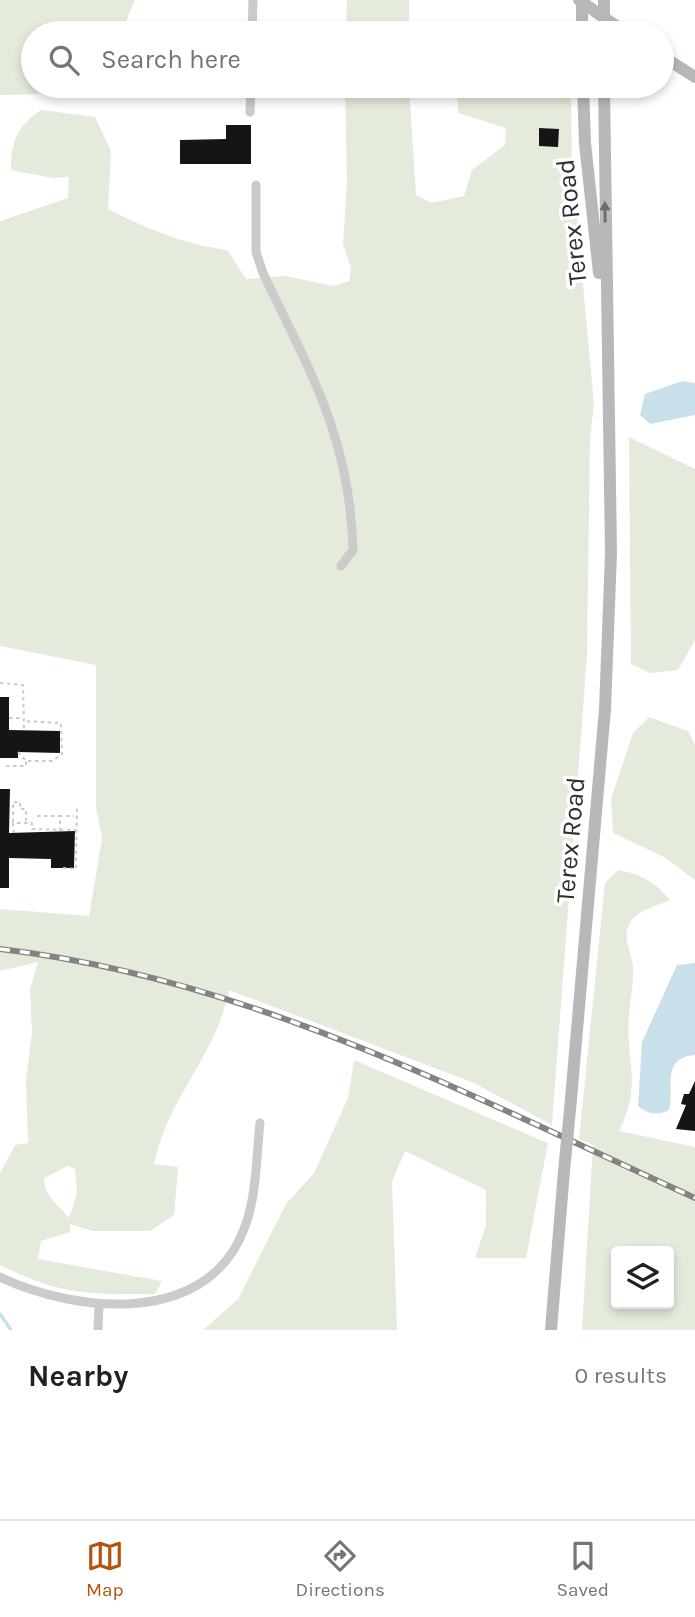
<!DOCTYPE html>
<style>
:root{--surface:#fff;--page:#f6f6f6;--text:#202124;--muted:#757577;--line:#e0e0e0;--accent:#b45309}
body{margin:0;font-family:Karla,sans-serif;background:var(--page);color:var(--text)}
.controls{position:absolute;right:21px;bottom:21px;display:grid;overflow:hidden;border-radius:7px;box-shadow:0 4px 10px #0003}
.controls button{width:63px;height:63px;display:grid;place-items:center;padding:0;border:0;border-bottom:2px solid var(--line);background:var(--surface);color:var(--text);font:35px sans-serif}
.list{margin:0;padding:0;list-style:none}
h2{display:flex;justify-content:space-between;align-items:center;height:91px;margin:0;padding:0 28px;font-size:30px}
h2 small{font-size:23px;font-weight:400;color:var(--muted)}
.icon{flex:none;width:38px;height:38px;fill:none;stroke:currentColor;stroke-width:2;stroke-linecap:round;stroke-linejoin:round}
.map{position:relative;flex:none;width:695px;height:1330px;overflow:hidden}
.search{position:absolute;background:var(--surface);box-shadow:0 4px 10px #0003;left:21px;right:21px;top:21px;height:77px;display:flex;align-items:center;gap:18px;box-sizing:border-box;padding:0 24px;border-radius:38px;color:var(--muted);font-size:26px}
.sheet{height:189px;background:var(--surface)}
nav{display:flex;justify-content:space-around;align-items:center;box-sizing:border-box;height:98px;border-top:2px solid var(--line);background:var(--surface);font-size:19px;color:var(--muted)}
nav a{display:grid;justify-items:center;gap:4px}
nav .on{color:var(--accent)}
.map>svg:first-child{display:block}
.green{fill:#e5ebdc;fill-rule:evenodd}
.water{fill:#c9dfea}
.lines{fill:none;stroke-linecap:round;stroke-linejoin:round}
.stream{stroke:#c9dfea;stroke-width:3.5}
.building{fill:#151515}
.path{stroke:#cbcbcb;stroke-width:2;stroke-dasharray:3.5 3.5;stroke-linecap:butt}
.minor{stroke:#cbcbcb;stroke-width:9}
.secondary{stroke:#b8b8b8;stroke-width:12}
.rail-casing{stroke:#838383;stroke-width:6}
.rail{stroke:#fff;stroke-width:3.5;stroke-dasharray:10;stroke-linecap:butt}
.secondary-bridge{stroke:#b8b8b8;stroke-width:12}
.oneway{fill:#6c6c6c}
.labels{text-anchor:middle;stroke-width:7;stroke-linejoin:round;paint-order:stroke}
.street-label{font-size:26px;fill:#2e2e2e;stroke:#fff}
</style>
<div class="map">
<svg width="695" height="1330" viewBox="0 0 695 1330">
<rect width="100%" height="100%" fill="#fff"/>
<path class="green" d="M0 0H135L121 33H95L94 28 75 33H33V86H69C48 95 23 95 0 95Z
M347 0H409V33H346Z
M345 86H409L416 195 432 203 464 196 472 170 505 145 506 128 458 113 457 86H568L571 94 572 166 594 404 590 438 587 655 552 1125 474 1083 229 990C217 1055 168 1096 154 1164L178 1167 174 1215 150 1231H92L70 1224V1232L41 1241 38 1259 162 1281 155 1294C91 1295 59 1295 0 1265V1173L15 1145 28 1143 26 1080 32 1032 30 989 38 962 0 971V909L89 916 102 838 96 807V665L0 646V221L68 198 69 177 53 178 11 170C11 142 17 126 41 110L95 117 111 151 108 209C148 229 183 244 227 250L246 279 285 276 334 286 349 281 351 268 343 244 347 183ZM68 1166 75 1169 77 1194 69 1218C59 1205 44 1197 44 1178Z
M629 437 695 469V640L678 670 650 673 631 664Z
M649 717 688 731 695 745V880L664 857 613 833 611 799 633 733Z
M618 870C641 874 655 882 670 900 657 906 634 911 629 925 622 938 632 953 633 967 634 984 630 998 629 1015 625 1062 643 1083 619 1131L695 1147V1330H582L593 1145 579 1139 605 883ZM616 1251H669V1304H616Z
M354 1060 548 1143 526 1258H475L486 1225V1190L405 1151 392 1182 397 1330H203L238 1299 286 1204 314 1173 348 1098Z"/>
<path class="water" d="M682 381 695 383V415L650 424 640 415 645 394Z
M695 963V1055C660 1058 675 1088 669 1110 656 1116 649 1114 638 1106L642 1042 677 965Z"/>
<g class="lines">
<path class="stream" d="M0 1314 11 1330"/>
</g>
<path class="building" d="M226 125H251V164H180V140L226 139Z
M539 128 559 129 558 147 539 146Z
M0 697H9V730L60 731V753L18 752V758H0Z
M0 789H10L9 833 75 831 74 868H51V859L9 858V888H0Z
M695 1081V1131L676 1129 686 1105 681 1104 684 1094H689Z"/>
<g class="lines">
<path class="path" d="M0 683 23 685 24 730
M9 718H22
M18 752 26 761H52L62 754 61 723 23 721
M6 766H26V761
M37 816H60
M13 822V802H20V809H26V821
M60 831V816H74
M14 833 13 823H32V829L76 830
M63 868 76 869 77 806"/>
<path class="minor" d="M252 33 253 0
M250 112 251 86
M256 185V252L263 273C310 372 350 437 353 550L341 566
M0 1277C76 1313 207 1327 244 1229 257 1196 256 1158 260 1123
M98 1330 99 1305"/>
<path class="secondary" d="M579 0 626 33
M582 0V33
M604 0V33
M662 56 695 77
M583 86 585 143 599 273
M570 1110 605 709 611 553 604 86
M551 1330 564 1171"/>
<g class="rail-casing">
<path id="rail" d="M0 949C248 978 471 1096 695 1198"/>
</g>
<use href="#rail" class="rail"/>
<path class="secondary-bridge" d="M564 1171 570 1110"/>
</g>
<defs><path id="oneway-solid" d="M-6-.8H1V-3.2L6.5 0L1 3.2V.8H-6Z" transform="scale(1.75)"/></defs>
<use class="oneway" href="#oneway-solid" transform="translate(605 212) rotate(-91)"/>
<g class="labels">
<g class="street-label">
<text transform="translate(571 222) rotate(-96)" y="9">Terex Road</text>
<text transform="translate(570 840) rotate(-85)" y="9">Terex Road</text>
</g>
</g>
</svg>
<div class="controls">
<button><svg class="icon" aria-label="layers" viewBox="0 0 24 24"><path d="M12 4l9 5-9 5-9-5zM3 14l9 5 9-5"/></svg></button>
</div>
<div class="search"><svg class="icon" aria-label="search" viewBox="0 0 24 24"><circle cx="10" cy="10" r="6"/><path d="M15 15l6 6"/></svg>Search here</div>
</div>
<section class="sheet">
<h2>Nearby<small>0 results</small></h2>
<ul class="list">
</ul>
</section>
<nav>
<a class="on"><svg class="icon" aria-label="map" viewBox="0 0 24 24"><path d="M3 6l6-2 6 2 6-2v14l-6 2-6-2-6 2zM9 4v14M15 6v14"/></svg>Map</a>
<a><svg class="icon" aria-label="directions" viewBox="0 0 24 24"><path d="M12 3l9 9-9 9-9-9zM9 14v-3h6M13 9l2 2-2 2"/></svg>Directions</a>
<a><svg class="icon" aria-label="saved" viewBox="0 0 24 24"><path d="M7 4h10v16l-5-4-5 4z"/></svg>Saved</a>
</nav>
